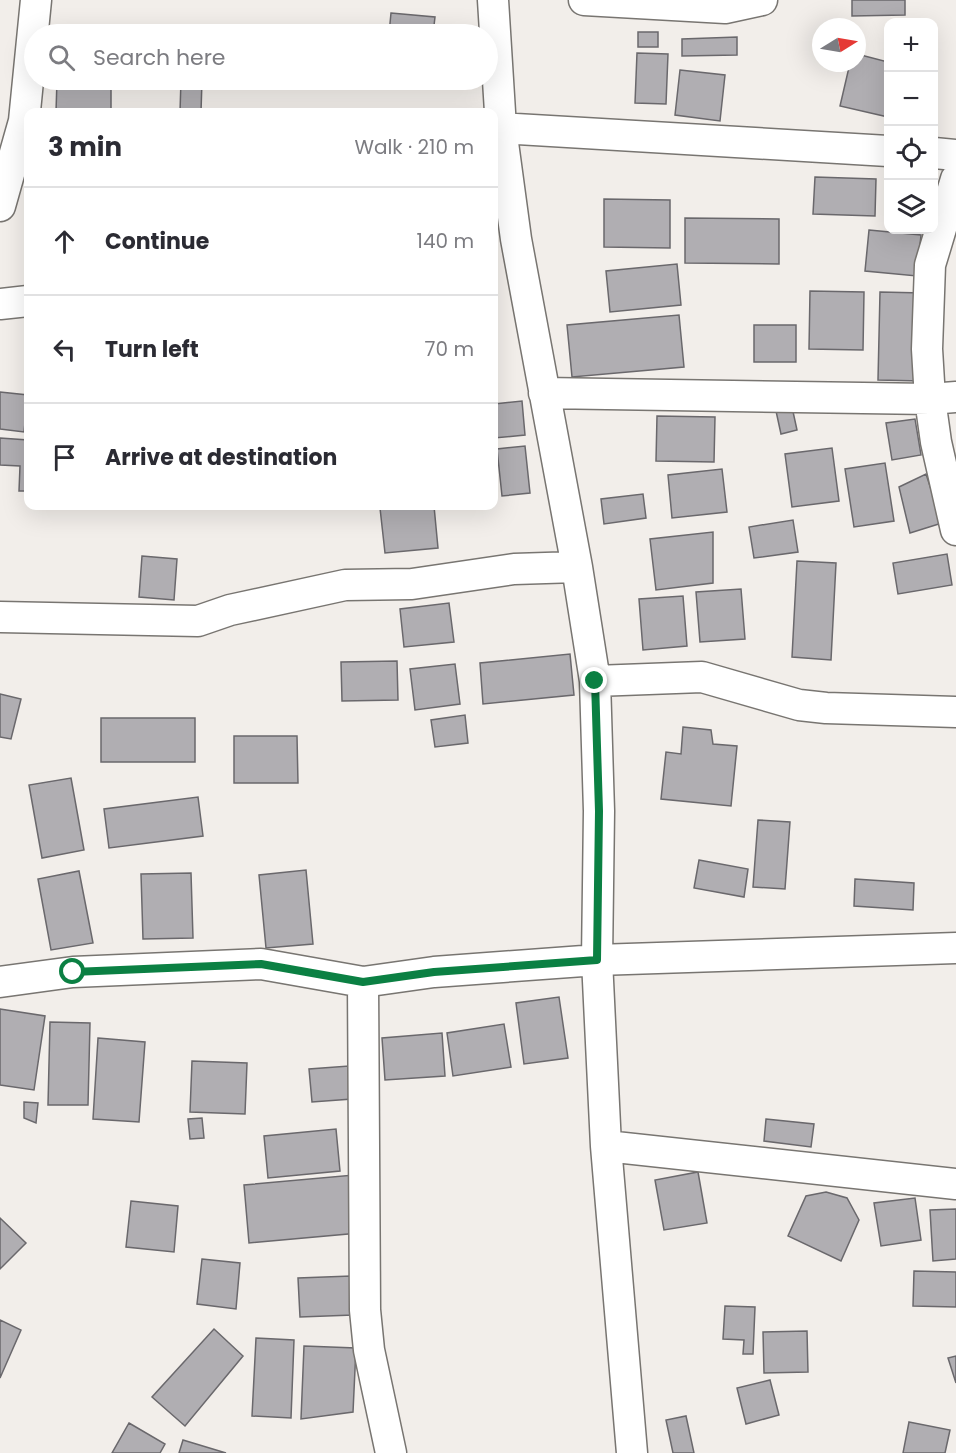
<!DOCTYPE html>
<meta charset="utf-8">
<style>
:root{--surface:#fff;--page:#f7f7f7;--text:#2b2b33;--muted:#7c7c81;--line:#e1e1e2}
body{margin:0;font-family:Poppins,sans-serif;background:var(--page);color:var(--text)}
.controls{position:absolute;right:18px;top:18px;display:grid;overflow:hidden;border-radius:12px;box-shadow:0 6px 24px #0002}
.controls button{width:54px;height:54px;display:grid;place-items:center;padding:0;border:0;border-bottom:2px solid var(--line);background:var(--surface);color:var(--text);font:30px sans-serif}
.compass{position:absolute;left:812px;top:18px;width:54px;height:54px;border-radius:50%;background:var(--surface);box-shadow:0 6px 24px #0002;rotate:79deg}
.stop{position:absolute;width:18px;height:18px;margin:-14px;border:4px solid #0b8043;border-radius:50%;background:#fff}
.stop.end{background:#0b8043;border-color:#fff;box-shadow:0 2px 6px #0008}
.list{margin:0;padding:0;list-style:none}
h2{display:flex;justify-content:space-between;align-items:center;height:78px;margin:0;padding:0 24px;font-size:26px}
h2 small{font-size:20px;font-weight:400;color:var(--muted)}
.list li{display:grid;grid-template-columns:39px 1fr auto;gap:18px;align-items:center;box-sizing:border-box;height:108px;padding:0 24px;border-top:2px solid var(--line)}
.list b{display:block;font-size:22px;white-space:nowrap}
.list em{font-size:20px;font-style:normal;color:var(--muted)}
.icon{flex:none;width:33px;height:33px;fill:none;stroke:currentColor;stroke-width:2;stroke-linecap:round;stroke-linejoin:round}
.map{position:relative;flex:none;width:956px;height:1453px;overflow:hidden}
.search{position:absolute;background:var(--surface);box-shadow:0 6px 24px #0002;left:24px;top:24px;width:474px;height:66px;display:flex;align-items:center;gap:15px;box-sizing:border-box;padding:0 21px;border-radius:33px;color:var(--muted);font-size:22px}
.panel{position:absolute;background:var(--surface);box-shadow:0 6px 24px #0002;left:24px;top:108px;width:474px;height:402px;border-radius:12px}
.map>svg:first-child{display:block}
.building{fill:#b0aeb2;stroke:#6a686c;stroke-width:1.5}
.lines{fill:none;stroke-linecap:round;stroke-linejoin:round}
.minor-casing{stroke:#787571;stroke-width:33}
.minor{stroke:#fff;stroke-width:30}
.route{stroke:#0b8043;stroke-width:8}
</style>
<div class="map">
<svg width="956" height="1453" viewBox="0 0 956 1453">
<rect width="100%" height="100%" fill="#f2eeea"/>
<path class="building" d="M852 0H905V15L852 16Z
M391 13 435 17 433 34H389Z
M638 32H658V47H638Z
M737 37V55L682 56V39Z
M637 53 668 54 666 104 635 103Z
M857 54 888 62V117L840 106 850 63H857Z
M680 70 725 75 720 121 675 115Z
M57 80H111V112H56Z
M181 80H202L201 112H180Z
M815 177 876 179 875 216 813 214Z
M604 199 670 200V248L604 247Z
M685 218 779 219V264L685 263Z
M869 230 921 235 917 276 865 271Z
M677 264 681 305 610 312 606 271Z
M810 291 864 292 863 350 809 349Z
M880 292 923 293 921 381 878 380Z
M679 315 684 367 572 377 567 325Z
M754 325H796V362H754Z
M0 392 28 395 24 432 0 429Z
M522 401 525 435 494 438V404Z
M792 407 797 430 781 434 776 411Z
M657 416 715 417 714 462 656 461Z
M915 419 921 455 892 460 886 423Z
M0 438 28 440V491H19L20 466 0 465Z
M525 446 530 493 502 496 497 449Z
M832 448 839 501 792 507 785 454Z
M885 463 894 521 854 527 845 469Z
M722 469 727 512 672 518 668 475Z
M926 474 942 523 910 533 899 487Z
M643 494 646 518 604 524 601 499Z
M402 506H434L438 548 385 553 380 508Z
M793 520 798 552 754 558 749 527Z
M713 532V583L656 590 650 539Z
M947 554 952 585 898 594 893 563Z
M142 556 177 559 174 600 139 597Z
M797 561 836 563 831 660 792 657Z
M741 589 745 639 700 642 696 592Z
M683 596 687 646 643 650 639 599Z
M449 603 454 642 404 647 400 609Z
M570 654 574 695 483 704 480 663Z
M397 661 398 700 342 701 341 662Z
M455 664 460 704 415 710 410 669Z
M0 694 21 699 11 739 0 737Z
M465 715 468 743 435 747 431 720Z
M101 718H195V762H101Z
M683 727 711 730 713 744 737 746 731 806 661 799 666 752 681 754Z
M234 736H297L298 783H234Z
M71 778 84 850 42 858 29 785Z
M198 797 203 836 109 848 104 809Z
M758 820 790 822 785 889 753 887Z
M699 860 748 869 744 897 694 888Z
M306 870 313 944 266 948 259 875Z
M79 871 93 943 51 950 38 879Z
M191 873 193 938 143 939 141 874Z
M855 879 914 883 913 910 854 906Z
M559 997 568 1058 524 1064 516 1003Z
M0 1009 45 1016 34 1090 0 1085Z
M50 1022 90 1023 88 1105H48Z
M504 1024 511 1067 453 1076 447 1033Z
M442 1033 445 1076 385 1080 382 1038Z
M98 1038 145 1042 139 1122 93 1119Z
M192 1061 247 1063 245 1114 190 1112Z
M349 1066 352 1099 312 1102 309 1069Z
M24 1102 38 1103 36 1123 24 1118Z
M202 1118 204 1138 190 1139 188 1119Z
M766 1119 814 1124 811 1147 764 1141Z
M336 1129 340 1171 268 1178 264 1136Z
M698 1172 707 1223 664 1230 655 1180Z
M354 1175 359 1233 249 1243 244 1185Z
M826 1192 847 1198 859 1220 841 1261 788 1236 806 1196Z
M915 1198 921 1240 881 1246 874 1203Z
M131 1201 178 1206 174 1252 126 1247Z
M956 1209V1259L933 1261 930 1210Z
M0 1218 26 1243 0 1269Z
M202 1259 240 1263 236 1309 197 1304Z
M914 1271 956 1272V1307L913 1306Z
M351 1276 353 1315 300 1317 298 1278Z
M725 1306 755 1307 753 1354H743L744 1340 723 1339Z
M0 1320 21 1330 0 1378Z
M214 1329 243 1356 185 1426 152 1397Z
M807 1331 808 1372 764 1373 763 1332Z
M256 1338 294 1340 291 1418 252 1416Z
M304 1346 356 1348 353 1412 301 1419Z
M956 1356V1383L948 1358Z
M770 1380 779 1415 746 1424 737 1388Z
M686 1416 694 1453H673L666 1420Z
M909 1422 950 1430 945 1453H903Z
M129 1423 165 1444 160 1453H112Z
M183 1440 226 1453H179Z"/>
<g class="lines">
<g class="minor-casing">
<path id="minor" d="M493 0 501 128 516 239 577 567 595 681 599 811 597 960 606 1146 632 1453
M584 0 725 8 762 0
M501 128 888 151
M934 153 956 155
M956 179 930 265 927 349 930 399 956 397
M0 206 24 121 36 0
M0 304 28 301
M544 393 930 399 936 442 956 530
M0 617 198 621 230 610 345 585 412 584 514 569 577 567
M595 681 702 677 799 705 826 708 956 712
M0 982 73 972 261 964 363 982 434 972 597 960 956 948
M363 982 365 1310 369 1350 391 1453
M606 1146 956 1184"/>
</g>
<use href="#minor" class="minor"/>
</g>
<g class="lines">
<path class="route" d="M73 972 261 964 363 982 434 972 597 960 599 811 595 681"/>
</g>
</svg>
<div class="controls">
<button>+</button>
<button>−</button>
<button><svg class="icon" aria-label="locate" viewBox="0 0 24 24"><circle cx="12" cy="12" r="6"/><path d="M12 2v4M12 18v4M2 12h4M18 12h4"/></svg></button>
<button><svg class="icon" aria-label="layers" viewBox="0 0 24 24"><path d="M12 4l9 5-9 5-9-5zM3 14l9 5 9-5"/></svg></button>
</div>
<svg class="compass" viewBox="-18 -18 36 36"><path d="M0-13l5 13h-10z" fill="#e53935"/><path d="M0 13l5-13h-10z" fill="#7c7c81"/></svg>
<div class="stop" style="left:73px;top:972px"></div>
<div class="stop end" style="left:595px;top:681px"></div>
<div class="search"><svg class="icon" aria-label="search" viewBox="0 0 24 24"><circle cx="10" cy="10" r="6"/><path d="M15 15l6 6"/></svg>Search here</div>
<section class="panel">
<h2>3 min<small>Walk · 210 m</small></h2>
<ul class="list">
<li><svg class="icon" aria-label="ahead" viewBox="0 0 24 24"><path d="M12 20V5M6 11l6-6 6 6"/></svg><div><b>Continue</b></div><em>140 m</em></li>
<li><svg class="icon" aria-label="left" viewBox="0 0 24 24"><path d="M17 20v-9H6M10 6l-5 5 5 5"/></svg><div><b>Turn left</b></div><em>70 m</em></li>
<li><svg class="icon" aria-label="arrive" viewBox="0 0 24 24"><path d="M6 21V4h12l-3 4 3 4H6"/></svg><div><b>Arrive at destination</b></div></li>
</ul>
</section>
</div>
